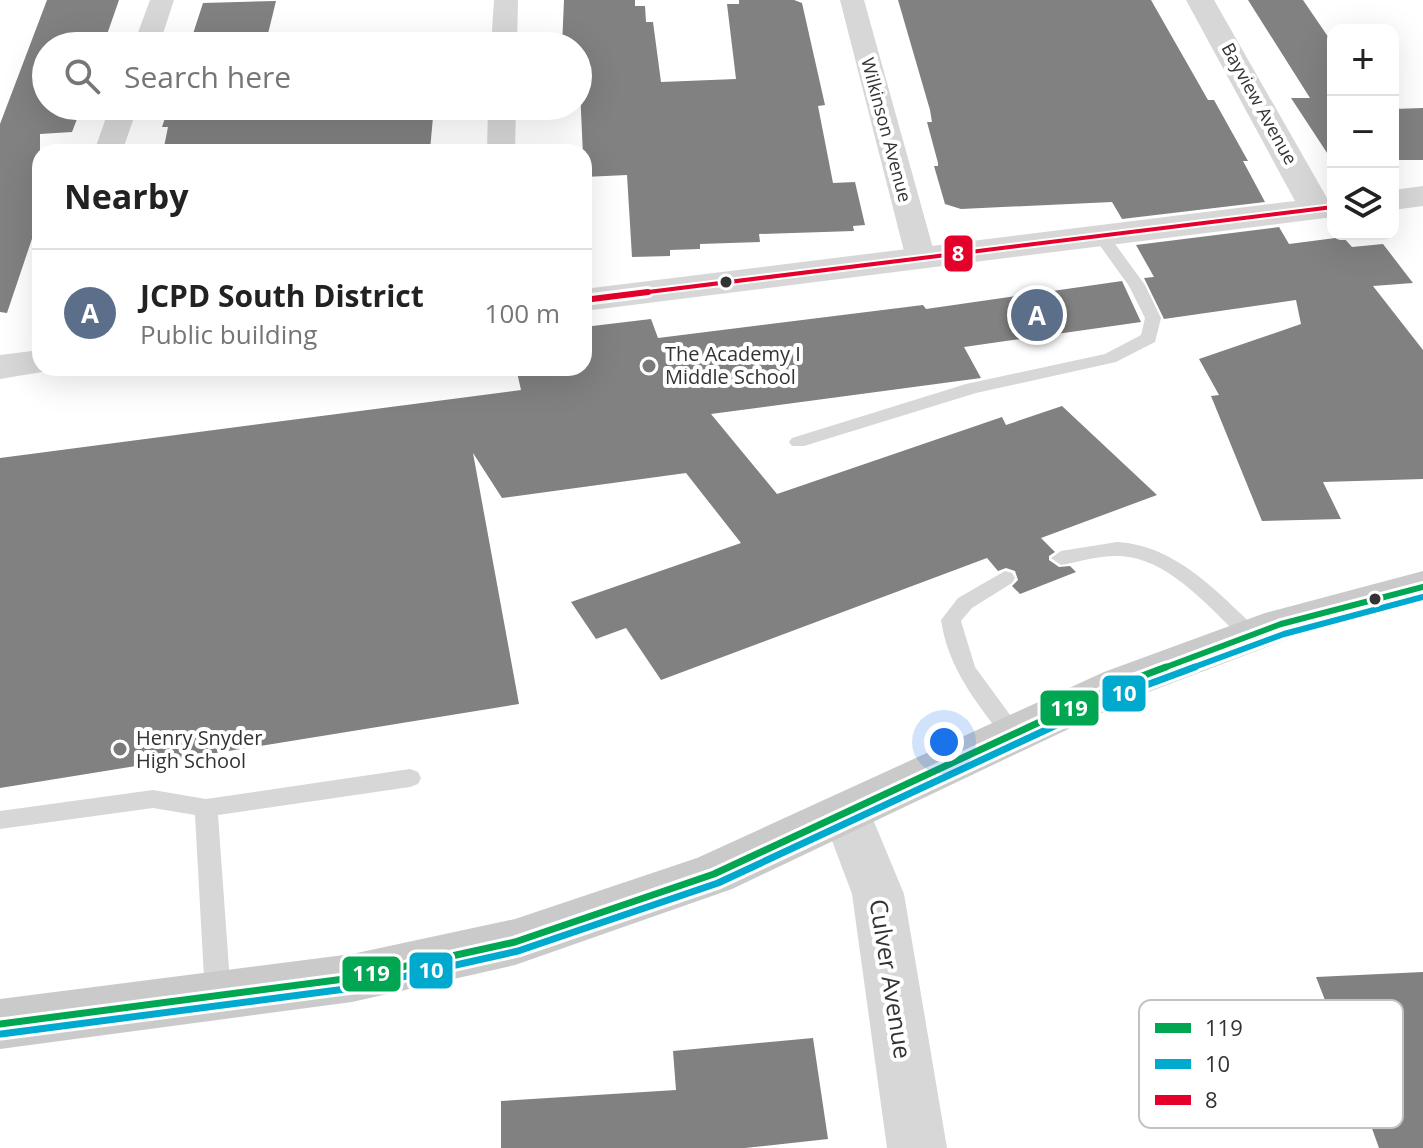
<!DOCTYPE html>
<meta charset="utf-8">
<style>
:root{--surface:#fff;--page:#f2f2f2;--text:#222;--muted:#767676;--line:#e0e0e0;--accent:#7a7a7a}
body{margin:0;font-family:"Open Sans",sans-serif;background:var(--page);color:var(--text)}
.controls{position:absolute;right:24px;top:24px;display:grid;overflow:hidden;border-radius:16px;box-shadow:0 8px 32px #0002}
.controls button{width:72px;height:72px;display:grid;place-items:center;padding:0;border:0;border-bottom:2px solid var(--line);background:var(--surface);color:var(--text);font:40px sans-serif}
.you{position:absolute;left:944px;top:742px;width:28px;height:28px;margin:-20px;border:6px solid #fff;border-radius:50%;background:#1a73e8;box-shadow:0 0 0 12px #1a73e833}
.badge{display:grid;place-items:center;width:52px;height:52px;border-radius:50%;background:var(--accent);color:#fff;font-size:26px;font-weight:700}
.pin{position:absolute;translate:-50% -50%;border:4px solid #fff;box-shadow:0 2px 8px #0006}
.list{margin:0;padding:0;list-style:none}
h2{display:flex;justify-content:space-between;align-items:center;height:104px;margin:0;padding:0 32px;font-size:34px}
h2 small{font-size:26px;font-weight:400;color:var(--muted)}
.list li{display:grid;grid-template-columns:52px 1fr auto;gap:24px;align-items:center;box-sizing:border-box;height:128px;padding:0 32px;border-top:2px solid var(--line)}
.list b{display:block;font-size:30px;white-space:nowrap}
.list p{margin:0;font-size:26px;white-space:nowrap;color:var(--muted)}
.list em{font-size:26px;font-style:normal;color:var(--muted)}
.icon{flex:none;width:44px;height:44px;fill:none;stroke:currentColor;stroke-width:2;stroke-linecap:round;stroke-linejoin:round}
.map{position:relative;flex:none;width:1423px;height:1148px;overflow:hidden}
.search{position:absolute;background:var(--surface);box-shadow:0 8px 32px #0002;left:32px;top:32px;width:560px;height:88px;display:flex;align-items:center;gap:20px;box-sizing:border-box;padding:0 28px;border-radius:44px;color:var(--muted);font-size:30px}
.panel{position:absolute;background:var(--surface);box-shadow:0 8px 32px #0002;left:32px;top:144px;width:560px;height:232px;border-radius:24px}
.map>svg:first-child{display:block}
.building{fill:#818181}
.lines{fill:none;stroke-linecap:round;stroke-linejoin:round}
.service{fill:#d7d7d7;fill-rule:evenodd}
.minor{fill:#d7d7d7;fill-rule:evenodd}
.tertiary{fill:#d7d7d7;fill-rule:evenodd}
.primary{fill:#cacaca;fill-rule:evenodd}
.bus-1-far1-casing{stroke:#fff;stroke-width:12}
.bus-1-casing{stroke:#fff;stroke-width:13}
.bus-2-far1-casing{stroke:#fff;stroke-width:12}
.bus-2-casing{stroke:#fff;stroke-width:13}
.bus-3-far1-casing{stroke:#fff;stroke-width:8}
.bus-3-casing{stroke:#fff;stroke-width:12}
.bus-1-far1{stroke:#00a651;stroke-width:6}
.bus-1{stroke:#00a651;stroke-width:7}
.bus-2-far1{stroke:#00a9ce;stroke-width:6}
.bus-2{stroke:#00a9ce;stroke-width:7}
.bus-3-far1{stroke:#e4002b;stroke-width:4}
.bus-3{stroke:#e4002b;stroke-width:6}
.bus-dot{fill:#333;stroke:#fff;stroke-width:3}
.poi-dot{fill:#7a7a7a;stroke:#fff;stroke-width:3}
.labels{text-anchor:middle;stroke-width:8;stroke-linejoin:round;paint-order:stroke}
.far-street-label{font-size:18px;fill:#333;stroke:#fff}
.poi-label{font-size:20px;fill:#333;stroke:#fff;text-anchor:start}
.near-street-label{font-size:24px;fill:#333;stroke:#fff}
.key{fill:#fff;stroke:#c2c2c2;stroke-width:2}
.key-label{font-size:22px;fill:#333}
.line-badge{stroke:#fff;stroke-width:3}
.badge-label{font-size:22px;text-anchor:middle;font-weight:bold;fill:#fff}
</style>
<div class="map">
<svg width="1423" height="1148" viewBox="0 0 1423 1148">
<rect width="100%" height="100%" fill="#fff"/>
<path class="building" d="M47 0H119L103 46H46V106H82L72 132 40 134V215L7 313 0 312V124Z
M564 0H635V6H645L646 22H653L661 82 736 79 727 4H739V0H794L802 3 825 105 818 106 833 183 855 182 865 225 853 226 854 231 759 234 760 242 700 244V249L670 250V256L632 257 627 175 584 177 578 46H562Z
M898 0H1151L1208 100H1214L1248 161H1243L1265 202 1122 219 1112 202 961 209 945 204 934 166H938V163L927 122H932L930 110Z
M1248 0H1303L1333 44V162L1291 98H1310Z
M276 1 265 46H189L203 3Z
M169 106H434L430 150 163 152 168 127H162Z
M1423 108V160H1393V109Z
M1279 227 1289 244 1343 237 1352 247 1383 244 1413 283 1373 286 1423 350V479L1323 482 1341 519 1262 521 1211 396 1219 395 1199 359 1301 324 1296 300 1164 319 1144 278 1154 277 1136 245Z
M1122 281 1141 322 964 347 981 378 711 414 777 494 1002 417 1006 425 1062 406 1157 495 1041 538 1055 552 1049 556V560L1059 567 1070 566 1076 572 1020 594 1012 586 1018 580 1015 571 1006 568 998 571 987 558 661 680 626 628 596 639 571 602 741 543 686 473 502 498 473 453 519 704 0 788V458L521 390 516 368H584V327L651 319 658 338 923 305 926 309Z
M1423 972V1148H1379L1355 1081 1312 1084 1297 1039 1339 1036 1316 977Z
M813 1038 828 1139 745 1148H501V1101L676 1090 673 1051Z"/>
<g class="lines">
<path class="service" d="M1101 231 1107 233 1145 285 1161 318 1155 342 1116 362 976 393 804 446H792L789 442 792 438 966 384 1105 354 1141 335 1145 318 1129 286 1093 236Z
M1117 542C1176 545 1218 593 1258 630L1261 635 1258 640H1244C1212 611 1174 564 1129 557 1106 553 1083 561 1061 565L1051 558 1061 551Z
M1005 571 1012 573 1015 578 1012 583 972 608 961 621 975 667 1024 734 1021 740 1013 742 1005 740C976 702 948 668 941 620L958 598Z
M410 769 418 772 421 778 418 784 410 787 218 815 231 996 227 1004 218 1007 209 1004 205 996 195 815 153 808 0 829V811L153 790 206 799Z"/>
<path class="minor" d="M150 0H174L159 46H133Z
M494 0H518L517 46H491Z
M840 0H864L936 259 932 265 921 268 910 265 906 259Z
M110 106H138L122 152H94Z
M488 106H516L515 152H487Z"/>
<path class="tertiary" d="M1186 0H1214L1327 198 1333 197V217L584 311V289L1295 201Z
M1423 186V206L1393 210V190Z
M40 350V368H55L54 370 0 379V355Z
M847 794 865 800 904 894 947 1148H887L852 894 822 814 829 800Z"/>
<path class="primary" d="M1423 571V603L1293 637 1138 696 732 889 515 965 352 1002 0 1049V999L352 954 515 919 697 858 1104 672 1265 613Z"/>
<g class="bus-1-far1-casing">
<path id="bus-1-far1" d="M1161 669 1281 624 1423 587"/>
</g>
<g class="bus-1-casing">
<path id="bus-1" d="M0 1024 352 978 515 942 714 874 1121 684 1166 667"/>
</g>
<g class="bus-2-far1-casing">
<path id="bus-2-far1" d="M1189 669 1284 634 1423 597"/>
</g>
<g class="bus-2-casing">
<path id="bus-2" d="M1 1034 353 988 518 951 718 883 1125 693 1195 667"/>
</g>
<g class="bus-3-far1-casing">
<path id="bus-3-far1" d="M632 294 1333 207"/>
</g>
<g class="bus-3-casing">
<path id="bus-3" d="M584 300 648 292"/>
</g>
<use href="#bus-1-far1" class="bus-1-far1"/>
<use href="#bus-1" class="bus-1"/>
<use href="#bus-2-far1" class="bus-2-far1"/>
<use href="#bus-2" class="bus-2"/>
<use href="#bus-3-far1" class="bus-3-far1"/>
<use href="#bus-3" class="bus-3"/>
</g>
<g class="bus-dot">
<circle cx="726" cy="282" r="7"/>
<circle cx="1375" cy="599" r="7"/>
</g>
<g class="poi-dot">
<circle cx="649" cy="366" r="8"/>
<circle cx="120" cy="749" r="8"/>
</g>
<g class="labels">
<g class="far-street-label">
<text transform="translate(1259 104) rotate(61)" y="6">Bayview Avenue</text>
<text transform="translate(886 130) rotate(75)" y="6">Wilkinson Avenue</text>
</g>
<g class="poi-label">
<text x="665" y="361">The Academy I<tspan x="665" dy="23">Middle School</tspan></text>
<text x="136" y="745">Henry Snyder<tspan x="136" dy="23">High School</tspan></text>
</g>
<g class="near-street-label">
<text transform="translate(890 979) rotate(81)" y="8">Culver Avenue</text>
</g>
</g>
<rect x="1139" y="1000" width="264" height="128" rx="12" class="key"/>
<rect x="1155" y="1023" width="36" height="10" fill="#00a651"/>
<rect x="1155" y="1059" width="36" height="10" fill="#00a9ce"/>
<rect x="1155" y="1095" width="36" height="10" fill="#e4002b"/>
<g class="key-label">
<text x="1205" y="1036">119</text>
<text x="1205" y="1072">10</text>
<text x="1205" y="1108">8</text>
</g>
<g class="line-badge">
<rect x="943" y="234" width="31" height="39" rx="8" fill="#e4002b"/>
<rect x="1101" y="674" width="46" height="39" rx="8" fill="#00a9ce"/>
<rect x="1039" y="689" width="61" height="38" rx="8" fill="#00a651"/>
<rect x="408" y="951" width="46" height="39" rx="8" fill="#00a9ce"/>
<rect x="341" y="955" width="61" height="38" rx="8" fill="#00a651"/>
</g>
<g class="badge-label">
<text x="958" y="261">8</text>
<text x="1124" y="701">10</text>
<text x="1069" y="716">119</text>
<text x="431" y="978">10</text>
<text x="371" y="981">119</text>
</g>
</svg>
<div class="controls">
<button>+</button>
<button>−</button>
<button><svg class="icon" aria-label="layers" viewBox="0 0 24 24"><path d="M12 4l9 5-9 5-9-5zM3 14l9 5 9-5"/></svg></button>
</div>
<div class="you"></div>
<div class="pin badge" style="left:1037px;top:315px;background:#5c6f8a">A</div>
<div class="search"><svg class="icon" aria-label="search" viewBox="0 0 24 24"><circle cx="10" cy="10" r="6"/><path d="M15 15l6 6"/></svg>Search here</div>
<section class="panel">
<h2>Nearby<small></small></h2>
<ul class="list">
<li><span class="badge" style="background:#5c6f8a">A</span><div><b>JCPD South District</b><p>Public building</p></div><em>100 m</em></li>
</ul>
</section>
</div>
